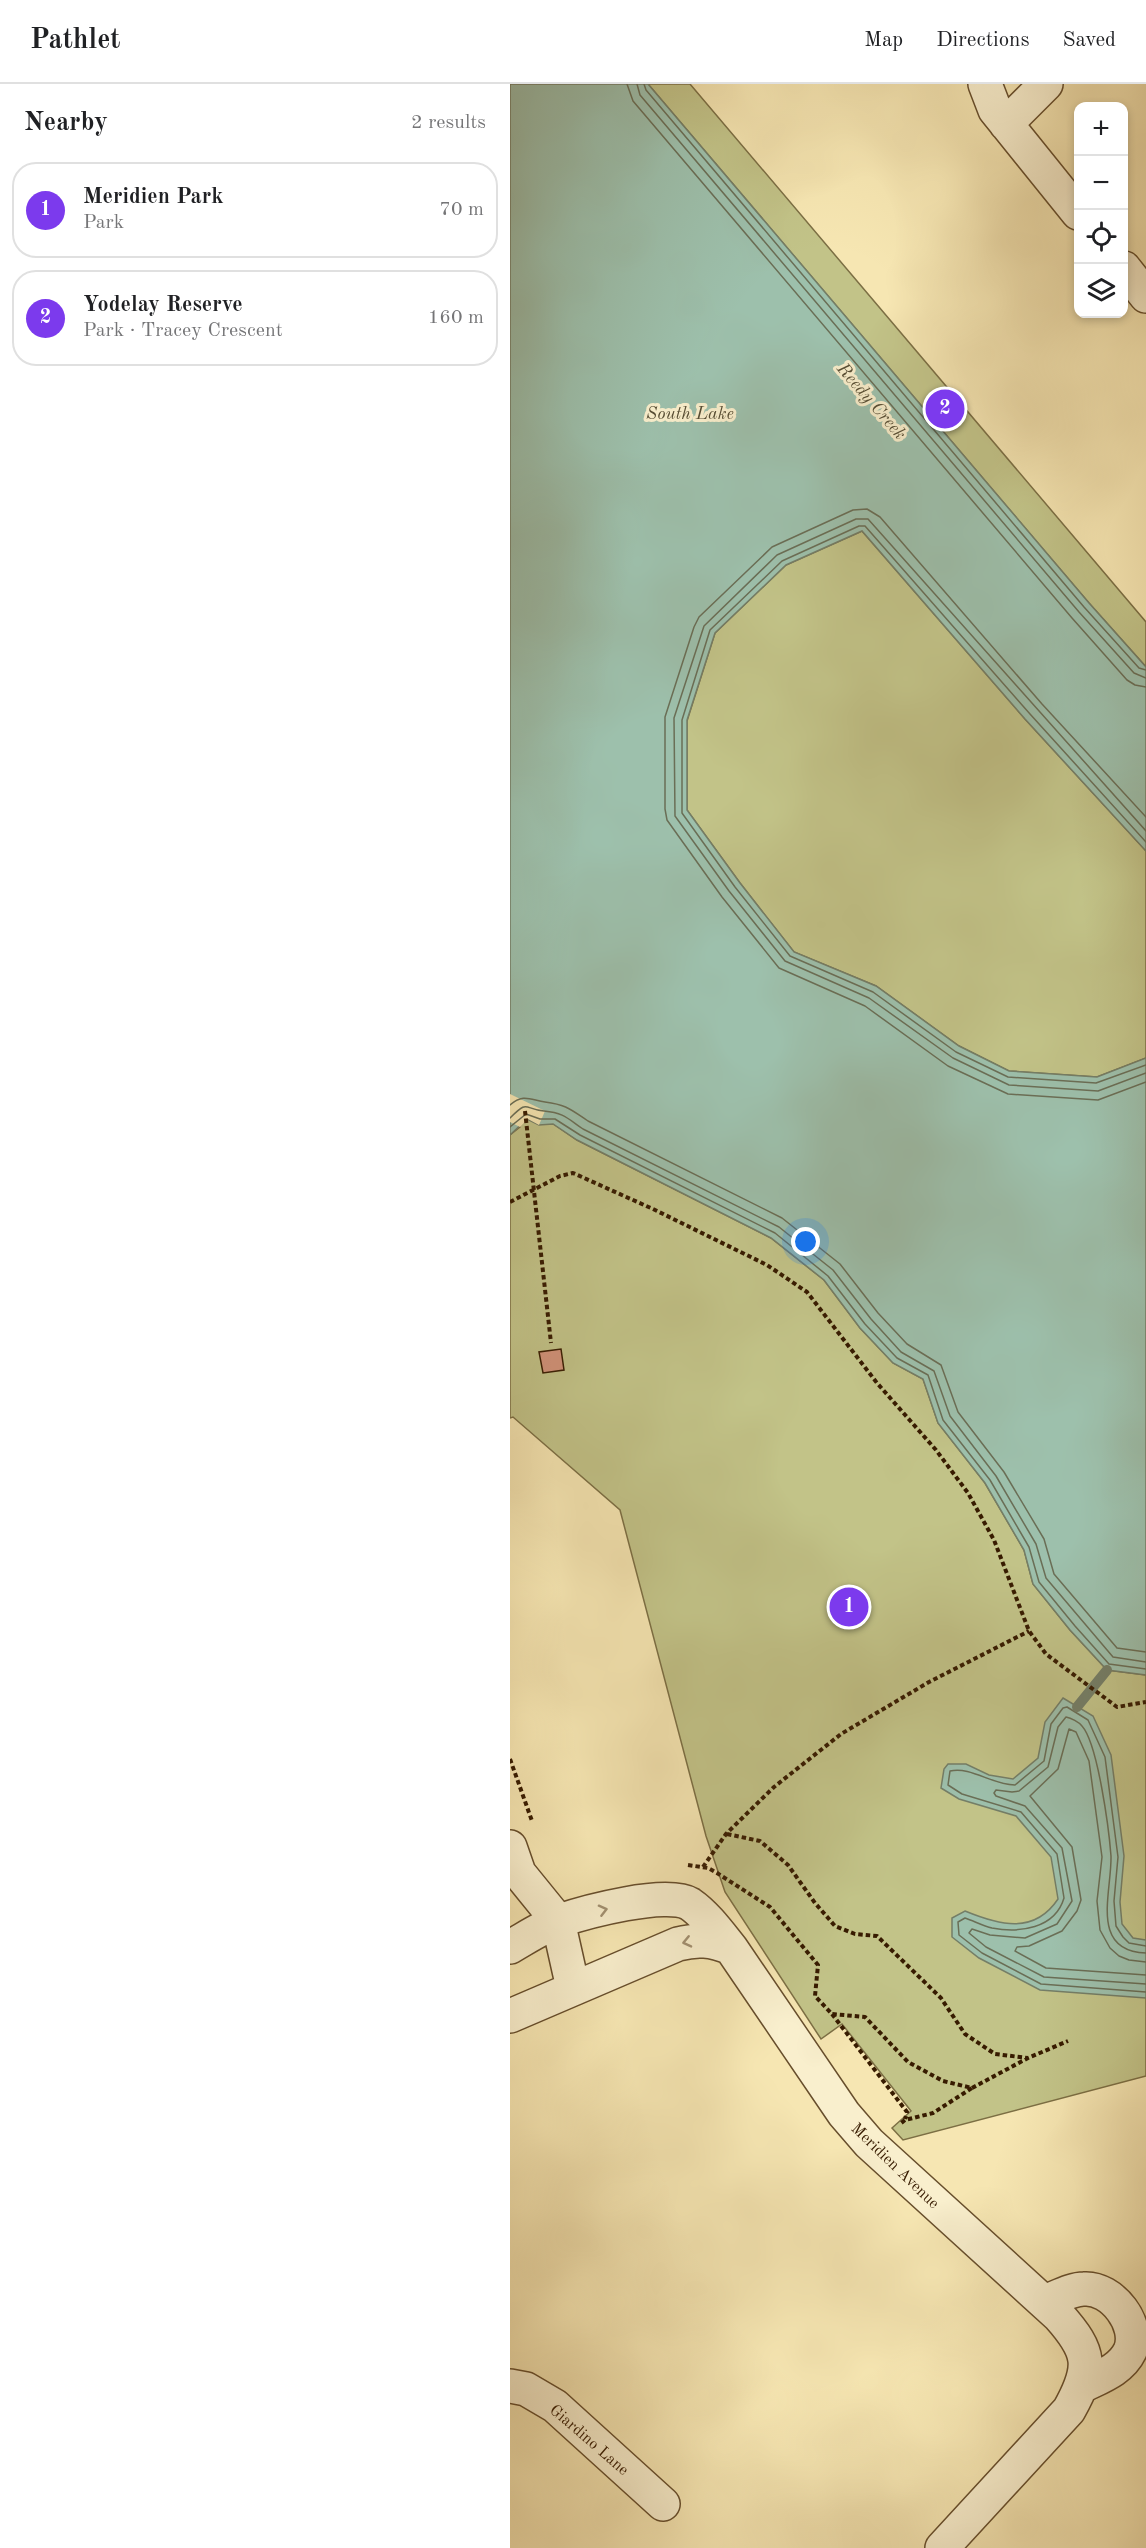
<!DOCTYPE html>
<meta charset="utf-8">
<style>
:root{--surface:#fff;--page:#f6f6f6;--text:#202124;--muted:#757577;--line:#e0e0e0;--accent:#7c3aed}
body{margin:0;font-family:"Old Standard TT",serif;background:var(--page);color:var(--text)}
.controls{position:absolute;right:18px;top:18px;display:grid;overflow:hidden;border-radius:12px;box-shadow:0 3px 9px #0003}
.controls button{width:54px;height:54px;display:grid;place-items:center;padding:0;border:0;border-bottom:2px solid var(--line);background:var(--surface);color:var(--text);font:30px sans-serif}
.you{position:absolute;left:296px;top:1158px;width:21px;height:21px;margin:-15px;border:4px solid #fff;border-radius:50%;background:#1a73e8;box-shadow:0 0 0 9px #1a73e833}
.badge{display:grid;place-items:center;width:39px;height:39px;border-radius:50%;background:var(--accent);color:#fff;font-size:20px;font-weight:700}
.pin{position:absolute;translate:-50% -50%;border:3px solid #fff;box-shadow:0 2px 6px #0006}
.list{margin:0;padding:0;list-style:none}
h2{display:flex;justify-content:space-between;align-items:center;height:78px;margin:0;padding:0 24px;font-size:26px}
h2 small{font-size:20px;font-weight:400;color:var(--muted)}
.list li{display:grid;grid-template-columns:39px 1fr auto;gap:18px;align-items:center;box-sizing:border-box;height:96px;margin:0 12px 12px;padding:0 12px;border:2px solid var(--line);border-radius:24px}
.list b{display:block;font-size:22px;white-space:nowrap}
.list p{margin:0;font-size:20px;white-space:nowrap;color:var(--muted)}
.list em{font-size:20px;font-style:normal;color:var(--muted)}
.icon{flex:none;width:33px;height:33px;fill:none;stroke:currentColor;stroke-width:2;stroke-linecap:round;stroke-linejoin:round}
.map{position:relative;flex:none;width:636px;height:2464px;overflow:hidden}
header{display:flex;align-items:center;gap:36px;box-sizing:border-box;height:84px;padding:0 30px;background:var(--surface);border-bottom:2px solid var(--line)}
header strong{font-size:28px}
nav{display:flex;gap:33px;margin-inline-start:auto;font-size:21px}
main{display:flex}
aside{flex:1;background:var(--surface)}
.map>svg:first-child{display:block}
.green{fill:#c2c388;stroke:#7c6f44;stroke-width:1.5}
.water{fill:#9dc0ac;stroke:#747e67;stroke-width:1.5}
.pier{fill:#f6e6b2}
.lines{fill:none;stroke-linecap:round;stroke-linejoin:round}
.shore{stroke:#6a6e56;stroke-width:1.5}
.stream{stroke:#747e67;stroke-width:10}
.building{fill:#d3937b;stroke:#371b00;stroke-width:1.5}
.minor-casing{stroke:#674e2c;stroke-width:36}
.path{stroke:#371b00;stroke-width:4;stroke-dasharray:4.5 3;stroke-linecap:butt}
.minor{stroke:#f9efcd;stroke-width:33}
.oneway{stroke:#a29071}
.labels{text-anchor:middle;stroke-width:6;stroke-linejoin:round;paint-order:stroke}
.street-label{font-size:16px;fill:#371b00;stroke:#f9efcd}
.water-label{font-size:18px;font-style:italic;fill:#564d34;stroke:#f9efcd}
</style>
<header>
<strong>Pathlet</strong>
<nav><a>Map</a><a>Directions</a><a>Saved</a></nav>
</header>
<main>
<aside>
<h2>Nearby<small>2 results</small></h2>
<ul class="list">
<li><span class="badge">1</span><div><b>Meridien Park</b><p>Park</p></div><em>70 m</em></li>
<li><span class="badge">2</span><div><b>Yodelay Reserve</b><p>Park · Tracey Crescent</p></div><em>160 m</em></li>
</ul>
</aside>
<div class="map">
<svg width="636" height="2464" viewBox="0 0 636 2464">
<rect width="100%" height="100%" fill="#f6e6b2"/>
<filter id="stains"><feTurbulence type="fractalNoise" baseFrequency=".00333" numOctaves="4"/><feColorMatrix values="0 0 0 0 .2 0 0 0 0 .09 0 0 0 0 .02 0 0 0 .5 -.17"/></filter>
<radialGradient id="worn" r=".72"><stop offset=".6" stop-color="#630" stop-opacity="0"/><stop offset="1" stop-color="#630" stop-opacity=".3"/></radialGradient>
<path class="green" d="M138 0H180L636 538V583L579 519Z
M352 447 515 635 636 767V974L587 993 499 987 449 962 366 902 284 868 230 799 177 726V637L205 549 276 481Z
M0 1010 67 1056 261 1154 314 1196 350 1244 383 1279 413 1295 428 1339 475 1399 514 1466 523 1500 560 1546 597 1586 636 1591V1992L393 2056 382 2044 401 2027 332 1940 311 1955 215 1808 196 1752 110 1426 3 1333 0 1334V1051L10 1043Z"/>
<path class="water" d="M0 0H138L579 519 636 583V767L515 635 352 447 276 481 205 549 177 636V726L230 799 284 868 366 902 449 962 499 987 587 993 636 974V1591L597 1586 560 1546 523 1500 514 1466 475 1399 428 1339 413 1295 383 1279 350 1244 314 1196 261 1154 67 1056 43 1040 29 1041 17 1035 0 1051Z
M553 1614 583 1632 601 1671 614 1772 610 1818 612 1840 623 1854 636 1856V1914L530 1906 469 1874 442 1853V1834L455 1827C489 1841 524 1851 548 1815L541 1773 506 1732 449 1715 431 1704 434 1685 438 1680H456L479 1691 503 1695 528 1674 535 1638Z"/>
<path class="pier" d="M0 1010 35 1027 29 1041 18 1035 10 1043 0 1038Z"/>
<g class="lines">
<path class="shore" d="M117 0 123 17 562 534 617 596 625 601 636 603
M127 0 130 11 569 528 624 589 636 594
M134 0 136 6 574 523 629 584 636 586
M636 733 532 620 370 433 357 425 343 426 262 463 189 533 184 543 155 633V725L157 736 212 813 269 884 355 922 438 982 498 1010 588 1016 636 998
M636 747 358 435H346L267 471 194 542 164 634 165 732 219 807 275 877 359 914 443 974 499 1001 588 1007 636 989
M636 758 520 630 355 442H349L272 477 200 546 172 636V729L225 803 280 872 363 908 446 968 498 993 586 999 636 981
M0 1021C13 1009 21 1016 35 1018 57 1021 60 1025 78 1037L272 1134 330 1180 368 1229 397 1260 431 1281 448 1328 494 1388 534 1455 544 1490 607 1564 636 1568
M0 1034C19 1015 13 1025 34 1027 54 1029 57 1034 73 1045L269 1143 323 1186 361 1235 391 1268 424 1287 440 1332 486 1392 526 1460 536 1494 603 1573 636 1578
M0 1043 16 1030 30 1035H45L70 1051 265 1149 318 1192 355 1240 387 1274 418 1291 433 1336 480 1396 519 1463 529 1498 565 1542 599 1580 636 1585
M636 1862 619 1859 613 1853 606 1842 604 1817 608 1773 595 1673 578 1636 557 1623 553 1624 541 1640 534 1677 505 1701C482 1701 461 1682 440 1687L438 1701 452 1710 511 1728 547 1770 554 1814C545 1845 509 1849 482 1844 473 1842 464 1837 455 1834L448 1838 449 1851 472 1869 531 1900 636 1908
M636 1869C579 1867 602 1808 601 1772 599 1746 588 1660 572 1642 569 1638 561 1634 556 1633L548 1643 538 1683 509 1707 502 1708 486 1706 484 1709 486 1712 515 1722 552 1764 562 1817 547 1840 515 1854 480 1851 462 1845 459 1849 476 1863 534 1893 636 1900
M636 1878 619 1876 609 1872 600 1864 590 1846 587 1817 592 1773 579 1677 566 1648 559 1645 548 1685 520 1712 562 1763 571 1816 567 1827 552 1847 519 1862 507 1863 505 1867 536 1884 636 1891"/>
<path class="stream" d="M567 1623 597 1586"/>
</g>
<path class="building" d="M51 1265 54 1286 33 1289 29 1268Z"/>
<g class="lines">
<g class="minor-casing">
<path id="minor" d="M475 0 485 26 568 129
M496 40 536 0
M614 184 636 212
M0 1763 9 1789 48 1837 63 1904
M0 1863C16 1854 32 1843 49 1837 75 1828 157 1806 180 1820 196 1831 209 1849 221 1864 201 1856 188 1855 168 1860L0 1932
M221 1864 334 2030 359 2059 549 2232C581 2268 583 2283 559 2326L432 2464
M534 2218C546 2214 561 2205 574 2205 602 2203 631 2241 620 2267 611 2286 590 2293 572 2302
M0 2302 16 2305 45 2322 153 2420"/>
</g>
<path class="path" d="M15 1027 41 1259
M0 1118 50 1092 63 1089 143 1125 257 1181 297 1208 367 1299 426 1366 458 1409 484 1456 519 1547 536 1570 607 1623 636 1618
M0 1675 22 1737
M217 1750 250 1757 278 1781 305 1819 325 1842 345 1850 367 1852 431 1914 455 1950 485 1970 518 1974
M178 1781 198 1784 207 1789 260 1823 308 1881 305 1912 322 1930 355 1933 398 1978 433 1997 462 2004 423 2029 395 2036 390 2040
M193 1783 216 1750 264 1703 331 1650 419 1598 519 1547
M322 1930 397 2028 395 2035
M462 2004 518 1974 558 1957"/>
<use href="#minor" class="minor"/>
</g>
<defs><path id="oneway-chevron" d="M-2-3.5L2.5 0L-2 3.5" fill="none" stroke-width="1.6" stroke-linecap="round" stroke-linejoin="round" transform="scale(1.5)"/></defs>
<g class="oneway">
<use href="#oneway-chevron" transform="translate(93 1826) rotate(-14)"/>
<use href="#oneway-chevron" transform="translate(177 1858) rotate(167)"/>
</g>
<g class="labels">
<g class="street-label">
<text transform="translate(386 2081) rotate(44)" y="6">Meridien Avenue</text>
<text transform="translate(80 2355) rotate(41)" y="6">Giardino Lane</text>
</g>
<g class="water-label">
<text transform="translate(362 317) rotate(49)" y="6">Reedy Creek</text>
<text x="180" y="335">South Lake</text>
</g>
</g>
<rect width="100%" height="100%" filter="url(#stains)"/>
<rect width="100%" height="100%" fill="url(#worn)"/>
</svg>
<div class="controls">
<button>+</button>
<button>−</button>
<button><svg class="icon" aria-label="locate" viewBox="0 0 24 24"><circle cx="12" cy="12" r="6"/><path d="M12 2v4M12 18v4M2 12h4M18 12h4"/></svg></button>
<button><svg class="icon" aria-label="layers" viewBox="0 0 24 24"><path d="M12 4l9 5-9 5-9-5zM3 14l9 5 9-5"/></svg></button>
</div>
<div class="you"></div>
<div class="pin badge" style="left:339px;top:1523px">1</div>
<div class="pin badge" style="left:435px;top:325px">2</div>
</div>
</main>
